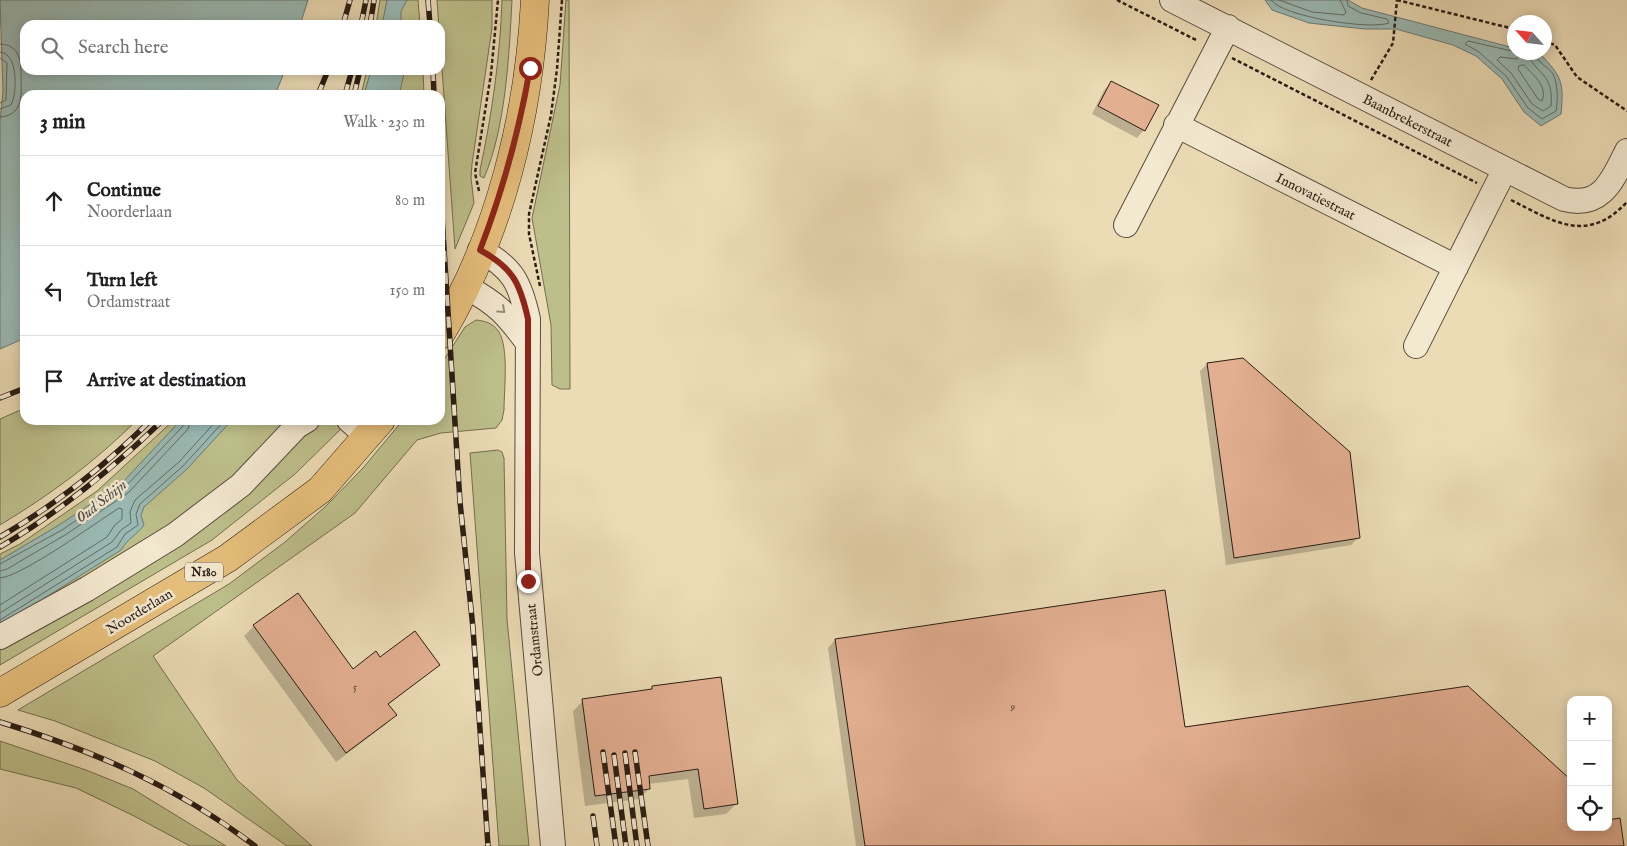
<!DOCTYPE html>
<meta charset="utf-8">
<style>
:root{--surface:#fff;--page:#f2f2f2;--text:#202124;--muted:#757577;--line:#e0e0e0}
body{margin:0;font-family:"IM FELL English",serif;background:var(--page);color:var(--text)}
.controls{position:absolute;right:15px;bottom:15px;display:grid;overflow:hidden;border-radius:10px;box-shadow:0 2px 12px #0003}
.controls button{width:45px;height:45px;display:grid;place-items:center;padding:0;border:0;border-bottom:1px solid var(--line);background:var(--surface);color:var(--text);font:25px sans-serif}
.compass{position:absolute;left:1507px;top:15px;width:45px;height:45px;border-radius:50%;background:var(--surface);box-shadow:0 2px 12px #0003;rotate:297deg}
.stop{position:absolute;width:15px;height:15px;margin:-11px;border:4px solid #8f2418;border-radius:50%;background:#fff}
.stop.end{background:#8f2418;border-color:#fff;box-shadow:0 1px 5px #0008}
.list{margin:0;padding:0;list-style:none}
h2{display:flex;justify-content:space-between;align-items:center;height:65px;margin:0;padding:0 20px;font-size:21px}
h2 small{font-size:16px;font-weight:400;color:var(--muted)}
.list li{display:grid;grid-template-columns:32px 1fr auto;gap:15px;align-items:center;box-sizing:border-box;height:90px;padding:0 20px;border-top:1px solid var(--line)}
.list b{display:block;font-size:19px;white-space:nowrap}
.list p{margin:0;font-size:16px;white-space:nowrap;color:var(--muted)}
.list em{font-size:16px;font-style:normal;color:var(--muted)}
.icon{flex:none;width:28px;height:28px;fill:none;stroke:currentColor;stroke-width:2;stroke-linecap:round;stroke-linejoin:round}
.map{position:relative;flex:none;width:1627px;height:846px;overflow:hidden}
.search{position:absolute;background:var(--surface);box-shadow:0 2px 12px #0003;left:20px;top:20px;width:425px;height:55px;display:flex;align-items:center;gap:12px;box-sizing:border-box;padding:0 18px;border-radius:15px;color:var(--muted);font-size:19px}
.panel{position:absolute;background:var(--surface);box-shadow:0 2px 12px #0003;left:20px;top:90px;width:425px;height:335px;border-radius:15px}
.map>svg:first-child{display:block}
.green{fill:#bdbf8b;stroke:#736e50}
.water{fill:#9abab5;stroke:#6d7b75}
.shadow{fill:#0003}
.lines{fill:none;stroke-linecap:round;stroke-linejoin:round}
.shore{stroke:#626c64;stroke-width:1}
.building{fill:#e3af91;stroke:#291d14}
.minor-casing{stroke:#5a4d3c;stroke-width:26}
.major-casing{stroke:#291d14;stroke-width:29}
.path{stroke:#291d14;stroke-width:2.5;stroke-dasharray:4 2.5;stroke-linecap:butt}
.minor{stroke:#f3e8d0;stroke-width:24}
.major{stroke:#e6be7b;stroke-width:28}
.rail-casing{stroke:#291d14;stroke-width:5.5}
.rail{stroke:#f3e8d0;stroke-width:4;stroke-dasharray:11;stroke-linecap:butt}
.oneway{stroke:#988d7b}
.route{stroke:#8f2418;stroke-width:6}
.labels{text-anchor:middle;stroke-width:5;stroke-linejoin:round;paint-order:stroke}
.number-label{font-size:11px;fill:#584233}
.shield{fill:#f3e8d0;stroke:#665a4c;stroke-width:1}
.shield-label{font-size:12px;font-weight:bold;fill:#291d14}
.street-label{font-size:14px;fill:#291d14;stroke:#f3e8d0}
.water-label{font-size:15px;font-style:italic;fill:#4b4c44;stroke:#f3e8d0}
</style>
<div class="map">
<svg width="1627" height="846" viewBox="0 0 1627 846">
<rect width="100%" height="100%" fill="#ecdcb6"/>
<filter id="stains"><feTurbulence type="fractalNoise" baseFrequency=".004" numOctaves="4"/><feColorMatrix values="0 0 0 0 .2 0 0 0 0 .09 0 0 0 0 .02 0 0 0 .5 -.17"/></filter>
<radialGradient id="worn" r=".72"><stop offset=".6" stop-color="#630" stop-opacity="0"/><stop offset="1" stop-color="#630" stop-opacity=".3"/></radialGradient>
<path class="green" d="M380 0H418L420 25H376Z
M437 0H492V28L472 164 471 178 474 203 455 249Z
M502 0H512C509 56 506 126 484 178L480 176V170C492 114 500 58 502 0Z
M566 0H569L570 389H560L552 385 551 325 532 218 560 85Z
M367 70H423L424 95H361Z
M476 320C485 321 493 323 499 332 509 349 504 390 504 410L502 420 496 428 441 433 417 440 355 513 153 656 237 780 312 846H287L204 788 155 761 55 721 18 710 229 584 285 542 326 506 363 468 403 420H440V366L465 327Z
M25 408V420H137C96 461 50 495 0 525V419Z
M174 420H350L295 474 212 540 0 665V554L20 544 97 491Z
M498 450 502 452 504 458 507 619 529 846H499L470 453Z
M0 741 86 770 133 789 226 846H190L134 816 76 788 0 769Z"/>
<path class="water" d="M0 0H308L300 25H25V70H285L275 95H25V338L0 349V121L3 91Z
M387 0H407L401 11V25H382Z
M1265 0H1348L1362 8 1514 48V52L1540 54C1562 76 1564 83 1561 114L1541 126 1524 112 1502 79 1476 56 1453 45 1396 29H1365L1309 23 1272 10Z
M371 70H402L404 74 399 95H364Z
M181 420H232L187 469 144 507 141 515 144 525C137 535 128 538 121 550L0 626V560L59 525 121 484Z"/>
<path class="shadow" d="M1112 82 1144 130 1137 138 1092 114 1104 90Z
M1207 364 1359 537 1351 545 1226 565 1200 371Z
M254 626 353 671 380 658 438 665 388 705 395 715 385 725 336 762 244 636Z
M835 640 1571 827 1623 846H856L828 648Z
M653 687 736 804 726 814 694 818 688 779 648 784 649 789 639 799 585 806 573 711 583 701 648 691Z"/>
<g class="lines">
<path class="shore" d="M1271 0C1283 17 1370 30 1389 23L1387 19 1361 13 1348 6 1347 0
M1279 0 1312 12 1344 15 1346 12 1340 0
M0 44C21 45 21 62 21 79 22 96 22 116 0 117
M0 52C19 53 17 94 11 105L0 109
M1516 52 1468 41 1465 44 1479 52 1506 76 1528 108 1542 119 1556 111C1558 99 1558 85 1553 74 1548 66 1536 63 1535 52
M1525 52 1516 59 1500 57 1497 60 1511 73 1532 104 1543 111 1551 106C1554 72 1536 76 1527 52
M0 58 7 63 6 100 0 103
M1524 65C1533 75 1548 86 1542 101L1538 99 1518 69 1519 66Z
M0 564 62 530 124 488 183 426 184 420
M0 571 7 569 65 535 128 493 188 429 191 420
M0 578C21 577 97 522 119 508L122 509V519L114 526 107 537 0 605
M0 613 112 542 121 530 131 523 130 512 135 500 179 462 217 420
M0 620 117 547 125 534 138 525 136 514 140 504 183 466 225 420"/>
</g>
<path class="building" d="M1111 81 1159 105 1145 131 1098 106Z
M1243 358 1350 452 1360 538 1234 558 1207 363Z
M1165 590 1185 727 1468 686 1571 780V827H1608V820L1620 818 1624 846H865L835 639Z
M298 593 353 669 376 651 380 657 415 631 440 665 388 704 397 715 346 753 253 625Z
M721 677 738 804 704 809 698 769 649 776 650 789 595 796 582 699 652 689V686Z"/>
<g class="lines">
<g class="minor-casing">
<path id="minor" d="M1172 0 1564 199C1602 209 1613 179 1627 151
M1176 125 1456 267
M1126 225 1228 27
M480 250C513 268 520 283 528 319L527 553 553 846
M466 287C498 304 507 315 528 343
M1416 346 1505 169
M349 420 368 437
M0 637 87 589 175 535 241 485 297 426 307 420"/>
</g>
<g class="major-casing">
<path id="major" d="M440 335C500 235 529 116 535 0
M0 693 228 558 320 490 381 420"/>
</g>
<path class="path" d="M1117 0 1198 41
M1397 0 1514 29
M1544 41 1555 45 1577 77 1627 111
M1232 58 1477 183
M1371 80 1393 43 1397 0
M479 191 475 173 491 74 498 0
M1511 200C1553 221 1587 245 1627 202
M540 286 529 234V214L551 115 557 69 562 0"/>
<use href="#minor" class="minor"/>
<use href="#major" class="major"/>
<g class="rail-casing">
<path id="rail" d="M428 0 430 25
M343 25 350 0
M361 25 366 0
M370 25 374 0
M433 70 434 95
M318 95 328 70
M345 95 352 70
M354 95 360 70
M440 185 460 502 473 628 488 846
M0 398 25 388
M0 537C55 505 106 465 151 420
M0 547C60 512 113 468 163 420
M0 722C94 751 176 786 255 846
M603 752 616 846
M635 752 648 846
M625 753 637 846
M614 755 626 846
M593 816 597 846"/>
</g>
<use href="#rail" class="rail"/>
</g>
<defs><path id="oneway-chevron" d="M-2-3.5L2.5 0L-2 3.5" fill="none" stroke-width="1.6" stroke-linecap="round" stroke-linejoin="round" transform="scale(1.25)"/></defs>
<use class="oneway" href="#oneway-chevron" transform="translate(502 310) rotate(42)"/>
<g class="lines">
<path class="route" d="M528 581V319C520 283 513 268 480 250 503 190 519 132 530 68"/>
</g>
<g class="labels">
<g class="number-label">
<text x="355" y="690">5</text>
<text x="1013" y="710">9</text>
</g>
<rect class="shield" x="185" y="562.5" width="38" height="19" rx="4"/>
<g class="shield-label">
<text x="204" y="576">N180</text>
</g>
<g class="street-label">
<text transform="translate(1408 120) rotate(27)" y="5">Baanbrekerstraat</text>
<text transform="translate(1316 196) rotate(27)" y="5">Innovatiestraat</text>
<text transform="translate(139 611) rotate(-31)" y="5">Noorderlaan</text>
<text transform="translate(534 640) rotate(-96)" y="5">Ordamstraat</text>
</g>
<g class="water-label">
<text transform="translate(101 501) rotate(-38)" y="5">Oud Schijn</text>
</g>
</g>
<rect width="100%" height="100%" filter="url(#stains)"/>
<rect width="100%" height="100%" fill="url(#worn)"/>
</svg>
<div class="controls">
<button>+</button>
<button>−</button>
<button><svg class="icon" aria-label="locate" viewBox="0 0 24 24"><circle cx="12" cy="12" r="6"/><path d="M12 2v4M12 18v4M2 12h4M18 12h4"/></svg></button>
</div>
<svg class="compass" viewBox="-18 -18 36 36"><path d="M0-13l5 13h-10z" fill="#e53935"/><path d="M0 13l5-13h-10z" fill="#757577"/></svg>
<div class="stop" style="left:530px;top:68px"></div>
<div class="stop end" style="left:528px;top:581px"></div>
<div class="search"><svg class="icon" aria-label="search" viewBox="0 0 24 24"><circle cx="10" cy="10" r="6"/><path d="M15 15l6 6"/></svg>Search here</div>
<section class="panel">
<h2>3 min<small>Walk · 230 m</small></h2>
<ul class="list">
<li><svg class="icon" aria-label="ahead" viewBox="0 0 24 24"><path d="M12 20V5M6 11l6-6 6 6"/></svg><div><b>Continue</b><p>Noorderlaan</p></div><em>80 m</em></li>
<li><svg class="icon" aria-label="left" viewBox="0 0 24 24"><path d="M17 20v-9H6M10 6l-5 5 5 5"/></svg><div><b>Turn left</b><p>Ordamstraat</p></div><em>150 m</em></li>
<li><svg class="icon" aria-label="arrive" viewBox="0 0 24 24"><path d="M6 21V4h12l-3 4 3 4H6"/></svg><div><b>Arrive at destination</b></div></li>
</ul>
</section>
</div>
